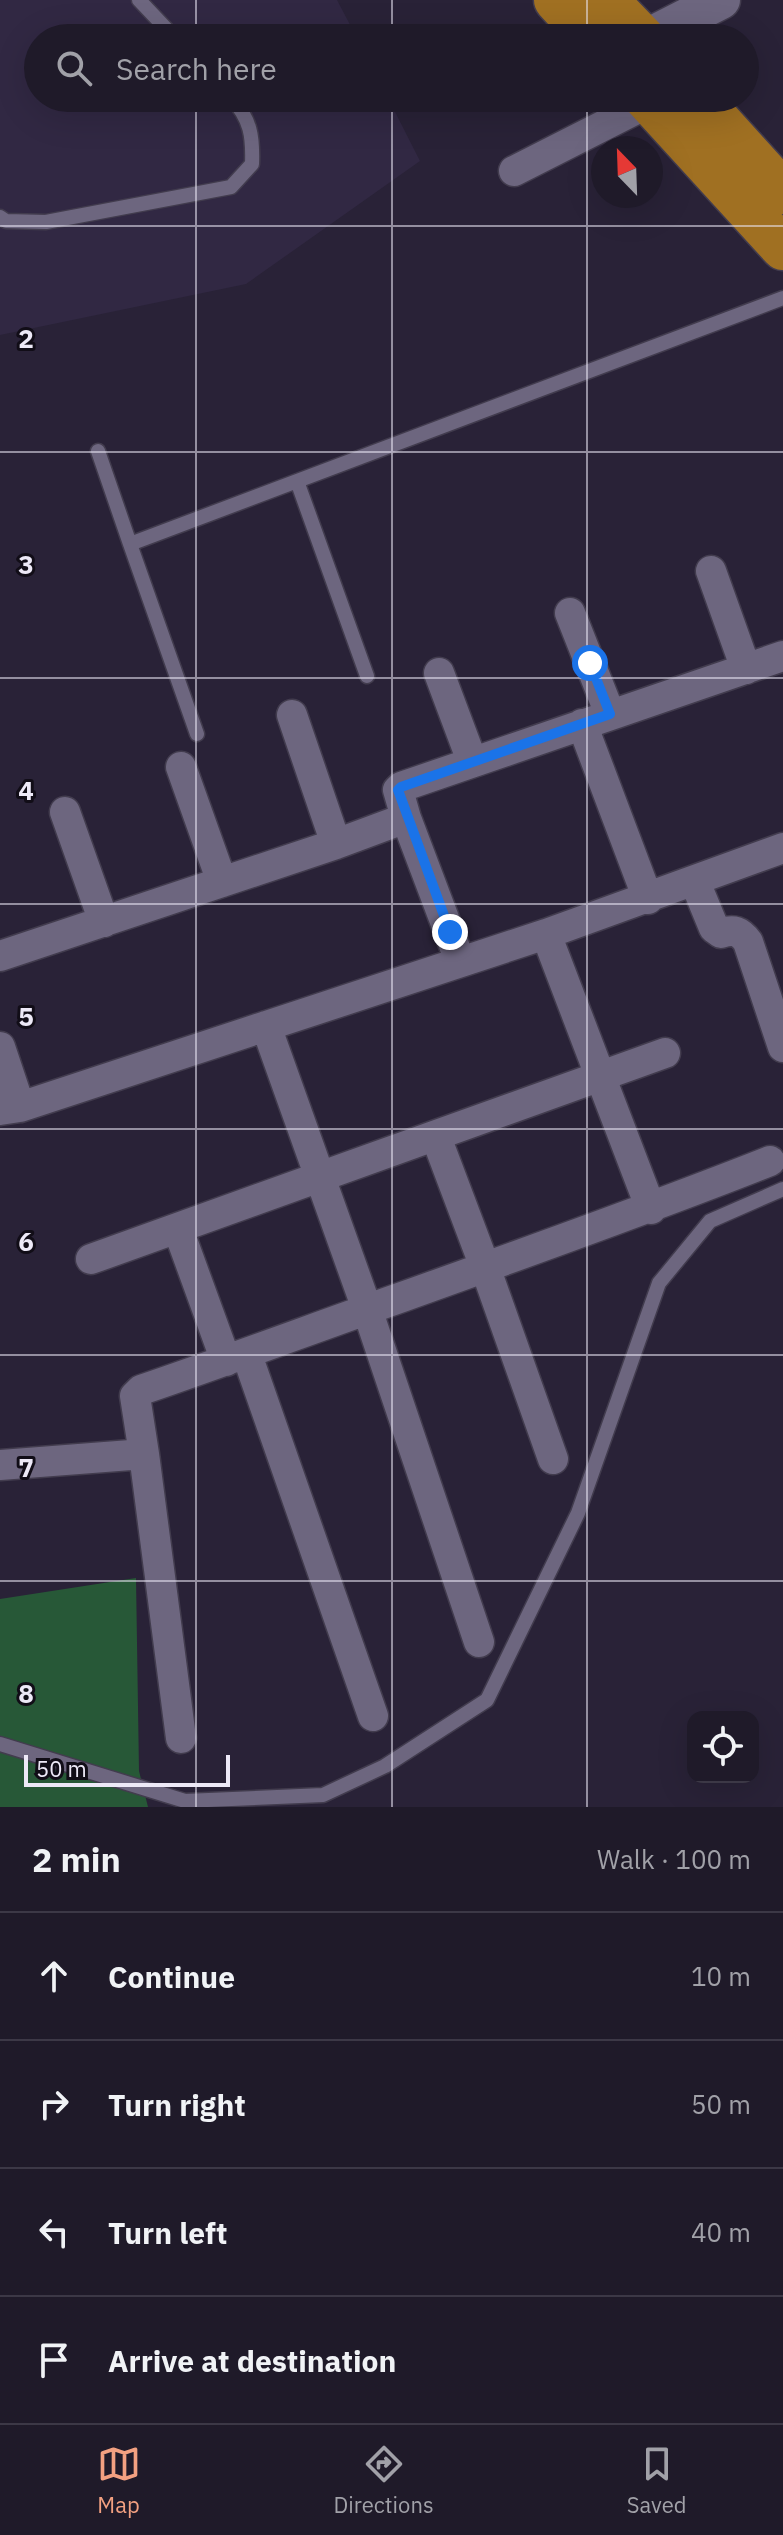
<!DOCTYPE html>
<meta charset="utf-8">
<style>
:root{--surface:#1f1a29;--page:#2c2735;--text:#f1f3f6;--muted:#a1a1a8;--line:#3c3846;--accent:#f2a081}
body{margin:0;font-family:"IBM Plex Sans",sans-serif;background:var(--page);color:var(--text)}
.controls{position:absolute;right:24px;bottom:24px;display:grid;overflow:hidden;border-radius:16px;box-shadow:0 8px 32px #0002}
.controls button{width:72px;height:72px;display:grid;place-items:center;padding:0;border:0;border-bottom:2px solid var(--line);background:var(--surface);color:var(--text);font:40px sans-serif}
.compass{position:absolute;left:591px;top:136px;width:72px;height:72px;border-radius:50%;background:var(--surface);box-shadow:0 8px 32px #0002;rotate:337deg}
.scale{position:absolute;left:24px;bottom:20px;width:206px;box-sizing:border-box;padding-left:8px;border:4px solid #ede9f7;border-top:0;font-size:22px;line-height:28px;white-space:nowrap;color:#ede9f7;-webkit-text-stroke:6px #110d17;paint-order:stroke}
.stop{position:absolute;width:24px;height:24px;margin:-18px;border:6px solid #1a73e8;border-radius:50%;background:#fff}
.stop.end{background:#1a73e8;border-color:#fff;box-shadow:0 2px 8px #0008}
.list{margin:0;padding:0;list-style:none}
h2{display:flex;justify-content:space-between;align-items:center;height:104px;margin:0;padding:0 32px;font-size:34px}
h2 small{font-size:26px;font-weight:400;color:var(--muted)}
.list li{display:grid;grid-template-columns:52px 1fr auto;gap:24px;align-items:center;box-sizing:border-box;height:128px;padding:0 32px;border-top:2px solid var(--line)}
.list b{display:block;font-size:30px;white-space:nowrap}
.list em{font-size:26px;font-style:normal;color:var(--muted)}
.icon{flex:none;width:44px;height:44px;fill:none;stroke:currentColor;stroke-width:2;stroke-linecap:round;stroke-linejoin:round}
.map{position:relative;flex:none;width:783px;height:1807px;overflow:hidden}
.search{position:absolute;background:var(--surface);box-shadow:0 8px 32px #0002;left:24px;right:24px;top:24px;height:88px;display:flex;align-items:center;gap:20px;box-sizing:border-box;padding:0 28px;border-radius:44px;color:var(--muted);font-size:30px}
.sheet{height:616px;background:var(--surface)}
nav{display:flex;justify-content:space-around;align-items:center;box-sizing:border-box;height:112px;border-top:2px solid var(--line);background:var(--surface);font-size:22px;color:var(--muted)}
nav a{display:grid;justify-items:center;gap:4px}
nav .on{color:var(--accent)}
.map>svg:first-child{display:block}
.built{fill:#312843}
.green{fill:#275837}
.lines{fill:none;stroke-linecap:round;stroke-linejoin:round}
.service-casing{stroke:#423c4e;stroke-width:17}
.minor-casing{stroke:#423c4e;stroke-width:33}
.tertiary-casing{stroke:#423c4e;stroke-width:41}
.trunk-casing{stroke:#423c4e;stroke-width:47}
.service{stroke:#6d667f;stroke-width:14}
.minor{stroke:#6d667f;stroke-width:30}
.tertiary{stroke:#6d667f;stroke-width:38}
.trunk{stroke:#a07022;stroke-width:44}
.route{stroke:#1a73e8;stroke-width:10}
.grid{fill:none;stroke:#ede9f7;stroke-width:2;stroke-opacity:0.55}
.grid-label{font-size:26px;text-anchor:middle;font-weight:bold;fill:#ede9f7;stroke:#110d17;stroke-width:6;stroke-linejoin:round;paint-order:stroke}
</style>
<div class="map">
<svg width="783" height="1807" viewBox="0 0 783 1807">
<rect width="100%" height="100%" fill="#292237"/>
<path class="built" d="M0 0H337L357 38H38V98H388L420 161 246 284 0 335Z"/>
<path class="green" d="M136 1578 139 1771 148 1807H0V1599Z"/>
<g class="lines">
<g class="service-casing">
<path id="service" d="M139 0 175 38
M0 217 6 221 46 222 231 187 252 164C253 137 251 119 231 98
M98 451 130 544
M297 481 367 676
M197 734 130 544 783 298
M0 1744 185 1801 323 1795 385 1766 487 1700 578 1513 659 1283 710 1221 783 1189"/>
</g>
<g class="minor-casing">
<path id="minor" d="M514 171 650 102
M711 571 746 669
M570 613 610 714
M439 673 472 761
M292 715 336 844
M582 724 648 899
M181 767 222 882
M65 812 104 922
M406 818 460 961
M695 882 714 928 721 933C734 929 740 931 748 942L783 1047
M546 934 651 1209
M0 956 336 844 406 818 398 790 401 787 783 656
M266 1026 367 1309 479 1642
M0 1047 20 1107
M0 1110 20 1107 546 934 783 848
M436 1137 485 1267 553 1459
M178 1229 226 1361
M91 1259 665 1053
M247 1355 373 1716
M144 1454 181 1738
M0 1465 144 1454 135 1396 141 1390C229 1360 317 1327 405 1296 527 1252 649 1209 770 1161"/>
</g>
<g class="tertiary-casing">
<path id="tertiary" d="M647 38 721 0"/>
</g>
<g class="trunk-casing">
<path id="trunk" d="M556 0 591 38
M606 0 643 38
M646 98 783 248
M698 98 783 192"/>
</g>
<use href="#service" class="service"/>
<use href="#minor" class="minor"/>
<use href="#tertiary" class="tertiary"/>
<use href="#trunk" class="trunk"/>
</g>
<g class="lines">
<path class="route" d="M450 932 398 790 401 787 610 714 590 663"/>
</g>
<path class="grid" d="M196 0V38M392 0V38M587 0V38M196 98V1807M392 98V1807M587 98V1807M0 226H783M0 452H783M0 678H783M0 904H783M0 1129H783M0 1355H783M0 1581H783"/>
<g class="grid-label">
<text x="26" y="348">2</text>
<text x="26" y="574">3</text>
<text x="26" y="800">4</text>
<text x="26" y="1026">5</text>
<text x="26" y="1251">6</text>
<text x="26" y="1477">7</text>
<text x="26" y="1703">8</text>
</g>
</svg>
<div class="controls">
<button><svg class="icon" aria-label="locate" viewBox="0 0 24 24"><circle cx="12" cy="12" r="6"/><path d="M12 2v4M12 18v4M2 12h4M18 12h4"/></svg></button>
</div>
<svg class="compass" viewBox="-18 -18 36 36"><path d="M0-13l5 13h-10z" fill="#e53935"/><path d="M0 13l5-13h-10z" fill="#a1a1a8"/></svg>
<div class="scale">50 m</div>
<div class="stop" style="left:590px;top:663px"></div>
<div class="stop end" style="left:450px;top:932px"></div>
<div class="search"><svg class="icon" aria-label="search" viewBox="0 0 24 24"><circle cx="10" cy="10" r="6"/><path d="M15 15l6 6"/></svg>Search here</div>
</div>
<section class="sheet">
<h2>2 min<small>Walk · 100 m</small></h2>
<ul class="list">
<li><svg class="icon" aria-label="ahead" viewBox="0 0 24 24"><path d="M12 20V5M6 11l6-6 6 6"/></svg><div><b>Continue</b></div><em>10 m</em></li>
<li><svg class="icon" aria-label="right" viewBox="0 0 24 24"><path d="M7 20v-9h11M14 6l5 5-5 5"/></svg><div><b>Turn right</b></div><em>50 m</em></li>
<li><svg class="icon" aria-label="left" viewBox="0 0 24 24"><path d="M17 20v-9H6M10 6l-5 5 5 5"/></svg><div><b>Turn left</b></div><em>40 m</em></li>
<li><svg class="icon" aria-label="arrive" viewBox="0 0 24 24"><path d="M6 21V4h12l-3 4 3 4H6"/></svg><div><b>Arrive at destination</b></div></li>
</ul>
</section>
<nav>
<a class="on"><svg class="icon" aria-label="map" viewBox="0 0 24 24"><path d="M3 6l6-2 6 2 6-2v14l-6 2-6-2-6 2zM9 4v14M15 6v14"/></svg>Map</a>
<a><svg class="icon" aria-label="directions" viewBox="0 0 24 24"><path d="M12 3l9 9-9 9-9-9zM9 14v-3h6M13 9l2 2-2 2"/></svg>Directions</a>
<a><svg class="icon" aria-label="saved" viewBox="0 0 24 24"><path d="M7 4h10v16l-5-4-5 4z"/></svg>Saved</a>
</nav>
